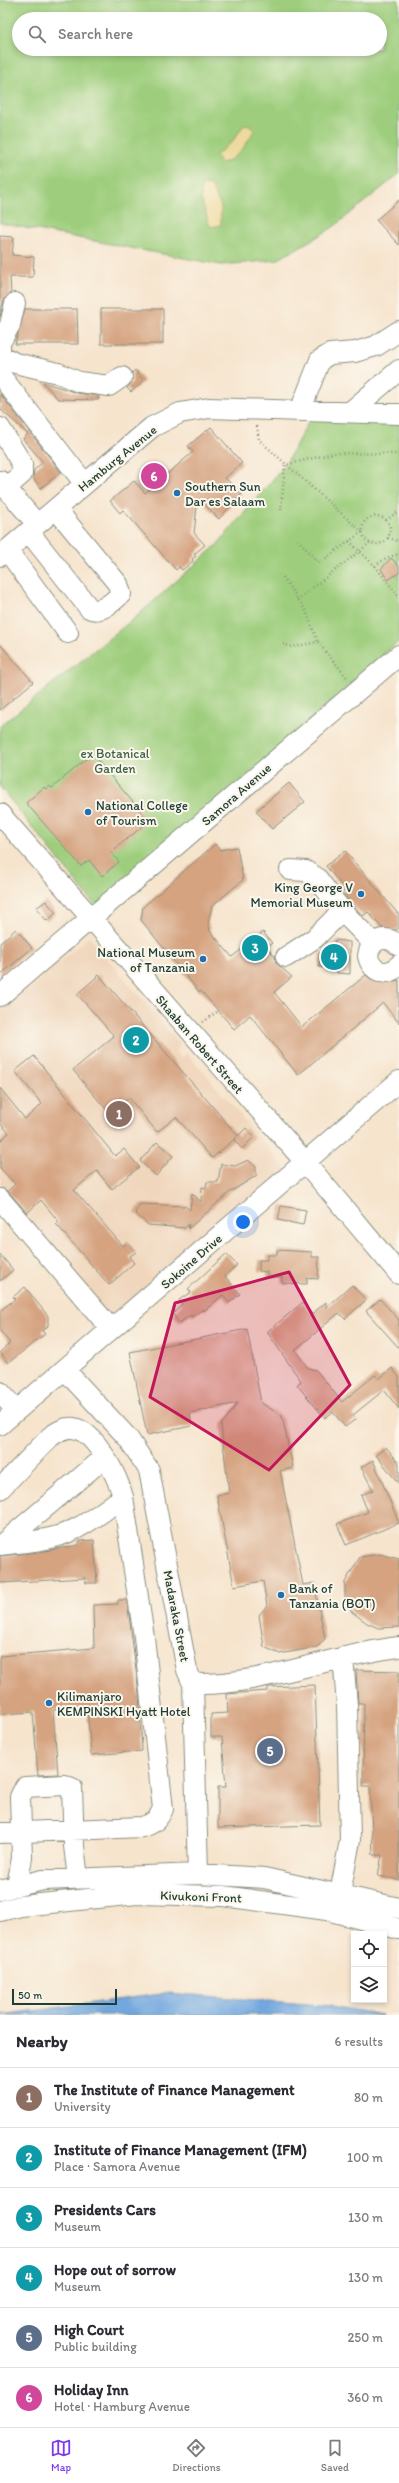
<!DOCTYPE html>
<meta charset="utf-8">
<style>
:root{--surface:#fff;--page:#f7f7f7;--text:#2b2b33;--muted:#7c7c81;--line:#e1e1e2;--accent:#7c3aed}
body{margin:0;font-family:Itim,sans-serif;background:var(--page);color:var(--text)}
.controls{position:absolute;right:12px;bottom:12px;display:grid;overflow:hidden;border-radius:0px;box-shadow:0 2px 6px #0003}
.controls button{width:36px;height:36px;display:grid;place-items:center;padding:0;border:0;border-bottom:1px solid var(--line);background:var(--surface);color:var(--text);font:20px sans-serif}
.scale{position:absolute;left:12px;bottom:10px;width:105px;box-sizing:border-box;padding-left:4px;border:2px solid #1f3d34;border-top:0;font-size:11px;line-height:14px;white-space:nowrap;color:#1f3d34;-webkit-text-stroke:3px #fbf7ec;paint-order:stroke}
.you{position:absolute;left:243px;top:1222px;width:14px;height:14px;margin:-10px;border:3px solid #fff;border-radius:50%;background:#1a73e8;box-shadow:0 0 0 6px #1a73e833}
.badge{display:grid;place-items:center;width:26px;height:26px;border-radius:50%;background:var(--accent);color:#fff;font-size:13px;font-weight:700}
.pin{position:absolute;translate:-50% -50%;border:2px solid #fff;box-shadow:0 1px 4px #0006}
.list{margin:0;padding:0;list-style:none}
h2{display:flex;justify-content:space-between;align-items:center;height:52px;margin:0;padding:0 16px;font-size:17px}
h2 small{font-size:13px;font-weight:400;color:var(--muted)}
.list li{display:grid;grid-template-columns:26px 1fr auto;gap:12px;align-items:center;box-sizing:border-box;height:60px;padding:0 16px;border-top:1px solid var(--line)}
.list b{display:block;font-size:15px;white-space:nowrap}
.list p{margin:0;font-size:13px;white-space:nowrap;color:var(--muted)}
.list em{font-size:13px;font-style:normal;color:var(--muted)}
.icon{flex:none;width:22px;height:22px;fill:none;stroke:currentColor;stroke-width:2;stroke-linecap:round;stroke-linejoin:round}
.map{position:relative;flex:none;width:399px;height:2015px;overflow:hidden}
.search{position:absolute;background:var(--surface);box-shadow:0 2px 6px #0003;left:12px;right:12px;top:12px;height:44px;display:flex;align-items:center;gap:10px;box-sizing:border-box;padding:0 14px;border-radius:22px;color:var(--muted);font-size:15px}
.sheet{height:412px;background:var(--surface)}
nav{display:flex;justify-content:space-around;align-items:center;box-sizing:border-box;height:56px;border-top:1px solid var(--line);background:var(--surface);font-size:11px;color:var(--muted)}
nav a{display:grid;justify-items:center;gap:2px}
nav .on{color:var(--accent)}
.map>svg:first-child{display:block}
.built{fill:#f0d6bc}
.green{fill:#9ece7d;stroke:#5e8658;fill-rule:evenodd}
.sand{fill:#eeda9e;stroke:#868c69}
.water{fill:#72a7df;stroke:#48728a}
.building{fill:#d5a380}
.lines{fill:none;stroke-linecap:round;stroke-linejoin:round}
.minor-casing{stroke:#8a9080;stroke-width:22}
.path{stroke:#8a9080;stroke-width:2.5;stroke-dasharray:1 3;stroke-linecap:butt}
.minor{stroke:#fff;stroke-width:20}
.marked{fill:#c2185b;fill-opacity:0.2;stroke:#c2185b;stroke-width:3;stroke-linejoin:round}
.poi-dot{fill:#1f6fb2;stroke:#fbf7ec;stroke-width:1.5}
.labels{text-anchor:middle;stroke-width:4;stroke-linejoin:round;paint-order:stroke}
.street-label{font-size:13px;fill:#1f3d34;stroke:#fbf7ec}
.poi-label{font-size:13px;fill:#1f3d34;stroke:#fbf7ec;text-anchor:start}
.park-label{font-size:13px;fill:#3f6146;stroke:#fbf7ec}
</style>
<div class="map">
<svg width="399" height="2015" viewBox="0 0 399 2015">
<rect width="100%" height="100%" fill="#fbf7ec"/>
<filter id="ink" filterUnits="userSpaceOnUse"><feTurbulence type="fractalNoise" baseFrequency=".025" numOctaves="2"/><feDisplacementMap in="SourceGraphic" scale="8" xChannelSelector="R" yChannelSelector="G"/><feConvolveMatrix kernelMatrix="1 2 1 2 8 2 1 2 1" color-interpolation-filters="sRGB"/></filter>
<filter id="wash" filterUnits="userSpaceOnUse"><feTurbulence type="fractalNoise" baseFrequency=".012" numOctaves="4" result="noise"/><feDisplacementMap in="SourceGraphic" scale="16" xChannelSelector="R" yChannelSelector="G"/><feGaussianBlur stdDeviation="0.9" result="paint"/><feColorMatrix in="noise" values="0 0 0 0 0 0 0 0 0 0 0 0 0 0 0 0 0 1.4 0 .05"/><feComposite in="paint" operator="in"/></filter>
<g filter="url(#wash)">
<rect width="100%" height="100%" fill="#f6e4cd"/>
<path class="built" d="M89 937 181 1045 175 1051 181 1058 187 1053 287 1170 111 1319 0 1189V1012Z"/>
<path class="green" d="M0 0H399V174L332 228 277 260 221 265 0 223ZM19 19H380V49H19Z
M311 417 399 420V641L98 909 0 787V726L137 616 217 545 285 465Z"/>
<path class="sand" d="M249 124 254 131C247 143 236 162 220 163L216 155 232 142 243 126Z
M210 184 221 206V225L210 227 201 199V185Z"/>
<path class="water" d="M169 1993 332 2006 382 2015H0Z"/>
<g id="blocks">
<path class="building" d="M399 200V245L376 220Z
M0 236 14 237 12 255 34 257 33 277H10L11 293 4 300 0 317Z
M25 309H77L78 344H15Z
M101 309H163V344H101Z
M135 370 144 381 131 392 127 388 132 382V373Z
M43 382 77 393 98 396V400L58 399Z
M0 394 61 472 41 488 33 478 34 470 43 462 23 439 28 434 0 409Z
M211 427 242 463 225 478 242 494 219 519 198 498 194 533 205 545 194 554 196 556 192 559 193 561 182 570 179 567 176 570 123 510 120 513 110 501 134 481 145 493 193 452 188 446Z
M391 558 399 566V573L388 580 381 569Z
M0 644 33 682 0 710Z
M92 754 149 821 111 852 119 862 102 876 89 860 81 866 26 803 44 787 46 789 49 786 52 788Z
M289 783 305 802 272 829 256 811Z
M215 844 220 850 237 847 243 880 212 906 208 922 210 931 232 957 263 932 272 943 267 947 275 957 276 963 292 977 274 992 302 1027 366 975 375 982 383 983 399 980V1023L383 1003 298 1075 250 1015 234 1029 201 991 199 992 141 920 143 907Z
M345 851 399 915V928L396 930 382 928 368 912 363 916 342 893 345 890 326 866Z
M46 901 56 913 47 921 36 908Z
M16 929 32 948 0 975V943Z
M335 940 350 942V974L337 973V969L319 967 320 953 334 954Z
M99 975 238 1136 246 1128 254 1137 242 1149 234 1140 237 1137 212 1158 176 1117 157 1132 129 1098 110 1114 73 1070 114 1036 77 994Z
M34 1056 115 1156 124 1149 139 1167 112 1189 97 1171 74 1190 123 1246 127 1242 136 1252 129 1257 134 1263 109 1285 56 1224 59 1222 41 1200 27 1213 8 1191 15 1184 0 1168V1141L9 1133 0 1123V1088L25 1119 42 1104 15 1071Z
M157 1142 173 1156 156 1176 140 1161Z
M248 1160 256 1167V1176L230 1192 188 1229 189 1224 185 1228 148 1225 135 1213 140 1204 185 1206 190 1210 192 1193 201 1202 202 1187 206 1188 207 1182H218L221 1164 235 1166Z
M281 1206 306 1210 303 1225 278 1220Z
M277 1250 312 1252V1257H319L318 1279 307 1278V1284L282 1283V1277H267V1272L259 1271V1260H267V1255H277Z
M0 1254 13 1270 0 1281Z
M226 1254 237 1265 225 1276 240 1294 229 1303 223 1295 204 1311 203 1309 192 1317 191 1315 179 1323 173 1314 182 1304 179 1300 191 1292 188 1289Z
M352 1285 366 1300 345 1319 339 1313 295 1350 308 1368 316 1370 342 1402 375 1375 379 1379 392 1368 399 1377V1409L384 1390 353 1415 356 1419 345 1427 333 1412 325 1418 297 1385 301 1381 267 1332 302 1303 312 1314 326 1302V1308Z
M25 1287 48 1316V1326L42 1331 45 1334 8 1363 0 1352 10 1343 0 1331V1311L15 1299 13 1297Z
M380 1299 399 1320V1348L366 1311Z
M247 1329 261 1403 282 1416 293 1468 280 1471 303 1585 314 1583 325 1639 317 1647 280 1654 264 1647 259 1615 267 1606 263 1581 234 1586 217 1495 229 1493 221 1425 238 1403 190 1413 192 1426 147 1435 130 1352Z
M386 1447 399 1463V1484L376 1455Z
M373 1460 399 1523 346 1545 337 1524 368 1512 361 1495 373 1490 361 1467Z
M94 1540 97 1583H86L85 1578 0 1583V1556L39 1552 79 1545V1541Z
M380 1554 399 1559V1627L378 1628 367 1623 352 1612 345 1600V1582L360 1557Z
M118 1600H127L139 1693 142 1751 91 1755 87 1707 53 1710 58 1774 38 1775 33 1712 0 1714V1656L94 1648 93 1605 118 1604Z
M356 1670 399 1671V1880L378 1876 382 1855H373L370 1786H363L364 1703H358Z
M315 1685 320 1825 218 1828V1787H226L222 1737H211V1714L228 1713 227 1694 267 1691V1688L270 1687Z"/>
</g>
</g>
<g filter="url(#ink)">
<use href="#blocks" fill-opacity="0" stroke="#8a9080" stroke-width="1"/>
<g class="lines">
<g class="minor-casing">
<path id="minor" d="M2 356 15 363 58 373 79 382 109 386 122 377
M0 358V343L10 325 15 303
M0 375 85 484
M300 411 320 360 330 354 355 352 376 346 399 331
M350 412 399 370
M0 428 22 464V474L6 488
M0 481 37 524
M29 532 89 608C100 614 113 602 121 594L118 584 56 509
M7 550 68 633
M0 556 152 427 180 413 209 408 399 414
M0 814 306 1163 399 1274
M290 870 306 871 317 878 342 911 373 943
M399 946C387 933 370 939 368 956 371 972 388 978 399 965
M286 957 315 938 342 911
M0 996 399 655
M0 1199 111 1329
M65 1370 128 1438 149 1470 187 1670 193 1684C262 1686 330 1655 399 1647
M0 1392 16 1410
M0 1425 399 1081
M0 1489 50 1437C57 1432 64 1427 73 1428 96 1431 118 1478 123 1497L144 1637 163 1809C158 1820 153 1824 142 1827L0 1833
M1 1545 105 1457
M1 1545C24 1542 50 1541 71 1531 90 1523 106 1509 123 1497
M193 1684 198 1874
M17 1885 22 1858 20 1797 25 1787 64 1785 72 1788 74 1846 78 1878
M0 1890 43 1880 198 1874 264 1878 399 1908
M340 1894 350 1840 347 1705 343 1657
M0 1911 21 1906 137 1894 223 1896 327 1910 399 1929"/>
</g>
<path class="path" d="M257 426 259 440 362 532 319 563 298 540
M281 510 285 465 334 453 399 454
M362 530a14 14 0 1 1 28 0a14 14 0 1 1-28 0Z
M386 520 399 511
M388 538 399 541
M349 541 375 566 386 558 399 554
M375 566 399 597
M283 577 306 611 318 642
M297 600 370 543
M283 644 292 647 318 642 348 679
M203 1022 217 1012"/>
<use href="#minor" class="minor"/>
</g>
</g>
<path class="marked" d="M289 1272 350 1385 269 1470 150 1397 175 1303Z"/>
<g class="poi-dot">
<circle cx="177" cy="493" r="4"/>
<circle cx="88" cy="812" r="4"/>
<circle cx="361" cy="894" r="4"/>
<circle cx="203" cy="959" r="4"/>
<circle cx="281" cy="1595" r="4"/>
<circle cx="49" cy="1703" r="4"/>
</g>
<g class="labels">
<g class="street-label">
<text transform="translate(117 458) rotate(-39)" y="5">Hamburg Avenue</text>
<text transform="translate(236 794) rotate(-41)" y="5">Samora Avenue</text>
<text transform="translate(200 1044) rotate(49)" y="5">Shaaban Robert Street</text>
<text transform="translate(191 1261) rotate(-41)" y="5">Sokoine Drive</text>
<text transform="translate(177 1616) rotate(79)" y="5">Madaraka Street</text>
<text transform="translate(201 1896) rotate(2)" y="5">Kivukoni Front</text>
</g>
<g class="poi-label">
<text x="185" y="491">Southern Sun<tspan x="185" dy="15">Dar es Salaam</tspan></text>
<text x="96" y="810">National College<tspan x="96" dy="15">of Tourism</tspan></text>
<text x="353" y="892" text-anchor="end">King George V<tspan x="353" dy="15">Memorial Museum</tspan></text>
<text x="195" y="957" text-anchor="end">National Museum<tspan x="195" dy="15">of Tanzania</tspan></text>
<text x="289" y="1593">Bank of<tspan x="289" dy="15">Tanzania (BOT)</tspan></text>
<text x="57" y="1701">Kilimanjaro<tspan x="57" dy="15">KEMPINSKI Hyatt Hotel</tspan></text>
</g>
<g class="park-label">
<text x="115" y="758">ex Botanical<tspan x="115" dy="15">Garden</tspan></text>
</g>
</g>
</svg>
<div class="controls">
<button><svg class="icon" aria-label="locate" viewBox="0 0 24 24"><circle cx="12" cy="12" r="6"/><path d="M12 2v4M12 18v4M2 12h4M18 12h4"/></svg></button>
<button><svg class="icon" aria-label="layers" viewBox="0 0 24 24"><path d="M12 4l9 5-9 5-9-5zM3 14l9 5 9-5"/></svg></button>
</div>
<div class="scale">50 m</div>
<div class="you"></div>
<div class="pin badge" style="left:119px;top:1114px;background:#8d6e63">1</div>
<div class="pin badge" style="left:136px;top:1040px;background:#0f9aa8">2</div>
<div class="pin badge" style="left:255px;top:948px;background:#0f9aa8">3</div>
<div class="pin badge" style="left:334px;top:957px;background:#0f9aa8">4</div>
<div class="pin badge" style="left:270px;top:1751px;background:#5c6f8a">5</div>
<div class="pin badge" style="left:154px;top:476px;background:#d1479c">6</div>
<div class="search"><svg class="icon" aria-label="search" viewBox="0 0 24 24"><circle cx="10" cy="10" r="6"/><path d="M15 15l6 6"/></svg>Search here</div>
</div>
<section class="sheet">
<h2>Nearby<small>6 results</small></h2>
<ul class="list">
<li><span class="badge" style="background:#8d6e63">1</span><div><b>The Institute of Finance Management</b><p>University</p></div><em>80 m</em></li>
<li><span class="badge" style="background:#0f9aa8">2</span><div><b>Institute of Finance Management (IFM)</b><p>Place · Samora Avenue</p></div><em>100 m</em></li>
<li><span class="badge" style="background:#0f9aa8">3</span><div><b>Presidents Cars</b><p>Museum</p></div><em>130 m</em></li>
<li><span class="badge" style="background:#0f9aa8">4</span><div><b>Hope out of sorrow</b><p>Museum</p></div><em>130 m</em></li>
<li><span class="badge" style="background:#5c6f8a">5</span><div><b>High Court</b><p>Public building</p></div><em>250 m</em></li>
<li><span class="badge" style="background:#d1479c">6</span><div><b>Holiday Inn</b><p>Hotel · Hamburg Avenue</p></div><em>360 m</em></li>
</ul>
</section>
<nav>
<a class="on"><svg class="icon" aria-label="map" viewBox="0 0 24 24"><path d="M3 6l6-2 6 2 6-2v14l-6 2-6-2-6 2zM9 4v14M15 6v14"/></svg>Map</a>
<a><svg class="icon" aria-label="directions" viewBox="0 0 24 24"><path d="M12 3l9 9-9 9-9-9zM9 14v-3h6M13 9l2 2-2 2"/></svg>Directions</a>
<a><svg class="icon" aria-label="saved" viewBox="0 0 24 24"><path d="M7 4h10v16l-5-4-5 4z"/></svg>Saved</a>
</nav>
